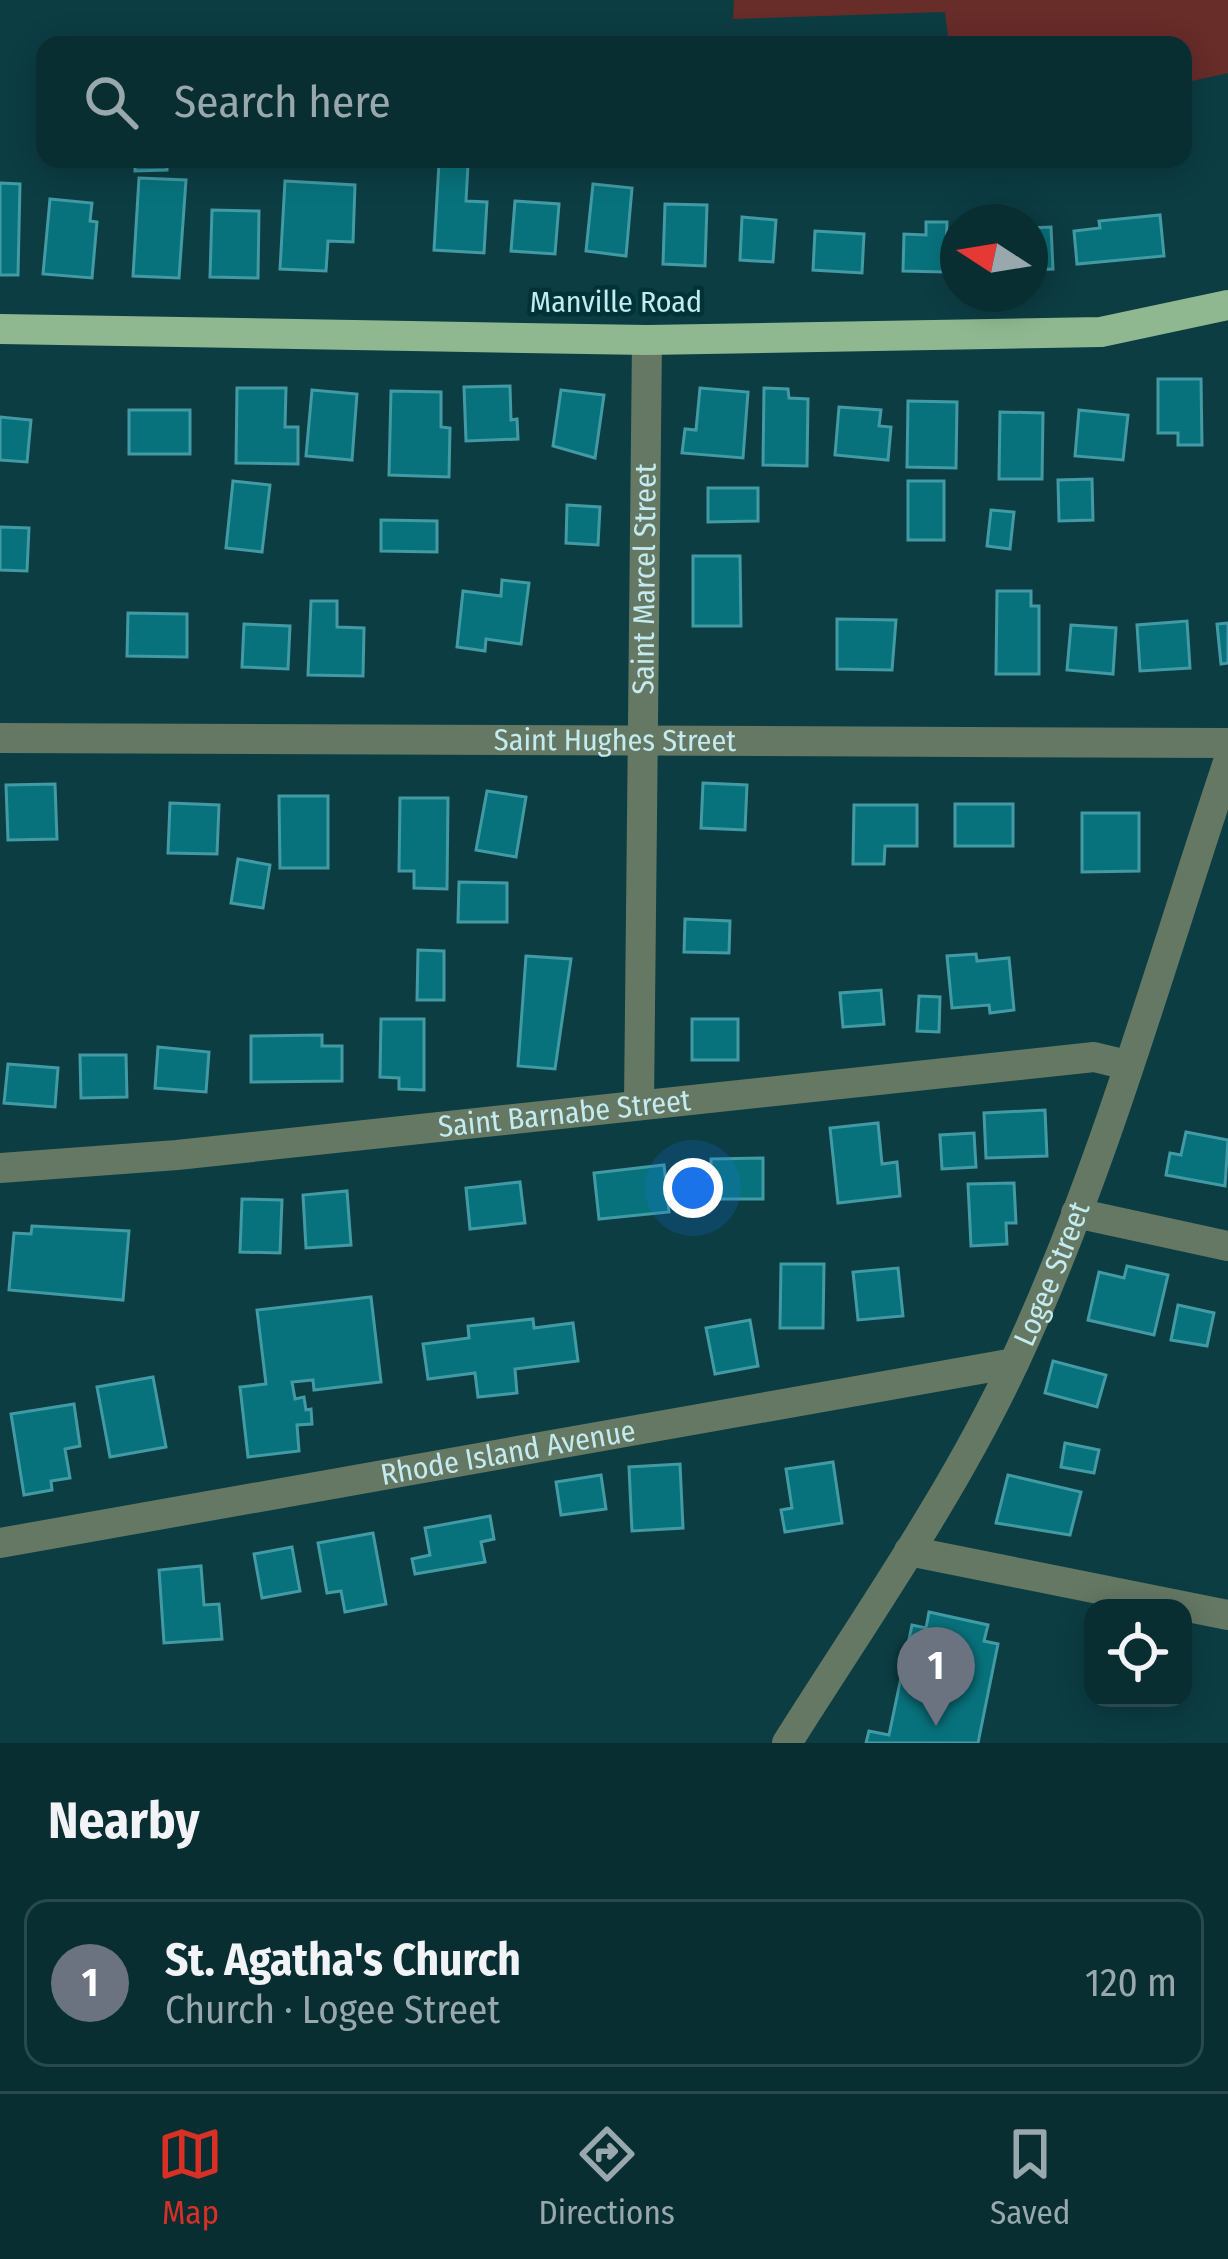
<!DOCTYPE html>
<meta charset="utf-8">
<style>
:root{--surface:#092e32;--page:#12363a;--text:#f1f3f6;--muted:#99a8ac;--line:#294a4d;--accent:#d93025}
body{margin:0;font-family:"Fira Sans Condensed",sans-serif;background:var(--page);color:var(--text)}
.controls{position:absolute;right:36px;bottom:36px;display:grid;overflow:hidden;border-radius:24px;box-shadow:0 6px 30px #0003}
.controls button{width:108px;height:108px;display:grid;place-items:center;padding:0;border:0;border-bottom:3px solid var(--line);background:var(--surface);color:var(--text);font:60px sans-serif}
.compass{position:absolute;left:940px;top:204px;width:108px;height:108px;border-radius:50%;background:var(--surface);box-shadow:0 6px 30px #0003;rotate:282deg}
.you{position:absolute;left:693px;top:1188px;width:42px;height:42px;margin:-30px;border:9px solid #fff;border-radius:50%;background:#1a73e8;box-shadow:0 0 0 18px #1a73e833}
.badge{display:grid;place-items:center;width:78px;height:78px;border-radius:50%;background:var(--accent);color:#fff;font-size:39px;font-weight:700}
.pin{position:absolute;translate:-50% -99px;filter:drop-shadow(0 3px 6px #0008)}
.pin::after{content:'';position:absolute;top:63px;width:42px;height:36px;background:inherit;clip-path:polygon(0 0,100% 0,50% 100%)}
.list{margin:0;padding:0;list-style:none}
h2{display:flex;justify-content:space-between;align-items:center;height:156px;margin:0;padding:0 48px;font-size:51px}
h2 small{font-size:39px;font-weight:400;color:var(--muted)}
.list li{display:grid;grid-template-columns:78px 1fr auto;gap:36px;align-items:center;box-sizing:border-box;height:168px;margin:0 24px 24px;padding:0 24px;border:3px solid var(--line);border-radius:24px}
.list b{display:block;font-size:45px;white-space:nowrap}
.list p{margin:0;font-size:39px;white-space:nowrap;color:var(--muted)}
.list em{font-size:39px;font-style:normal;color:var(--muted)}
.icon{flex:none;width:66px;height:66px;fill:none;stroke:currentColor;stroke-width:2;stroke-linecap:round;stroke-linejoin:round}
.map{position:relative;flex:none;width:1228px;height:1743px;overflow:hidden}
.search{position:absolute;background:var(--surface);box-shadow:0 6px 30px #0003;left:36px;right:36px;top:36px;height:132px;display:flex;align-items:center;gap:30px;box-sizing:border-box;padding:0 42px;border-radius:24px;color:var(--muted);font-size:45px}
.sheet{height:348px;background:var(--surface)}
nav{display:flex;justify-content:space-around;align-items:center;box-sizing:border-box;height:168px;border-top:3px solid var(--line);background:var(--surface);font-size:33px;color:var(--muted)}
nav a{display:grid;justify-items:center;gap:6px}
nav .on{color:var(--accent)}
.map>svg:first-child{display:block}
.green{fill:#682c29}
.building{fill:#08727c;stroke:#429aa4;stroke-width:3}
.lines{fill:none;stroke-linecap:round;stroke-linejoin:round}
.minor{stroke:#647864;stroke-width:30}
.major{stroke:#8fb890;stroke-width:30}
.labels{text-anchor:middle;stroke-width:9;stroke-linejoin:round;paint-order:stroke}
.street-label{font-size:30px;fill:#c3ebf0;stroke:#003338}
</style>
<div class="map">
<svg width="1228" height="1743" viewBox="0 0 1228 1743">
<rect width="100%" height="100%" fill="#0c3d43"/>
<path class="green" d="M734 0H1228V73L1183 83V45H949L945 12 733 19Z"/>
<path class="building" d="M135 159H167V170L135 171Z
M439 163 468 165 466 201 487 202 484 253 434 250Z
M139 178 186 180 179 278 133 276Z
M285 181 355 185 353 242 328 241 326 271 280 269Z
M0 183 20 184 18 275H0Z
M593 184 632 188 626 256 586 251Z
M50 199 92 203 90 221 97 222 92 278 43 274Z
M515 201 559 204 555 254 511 251Z
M665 204 707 205 705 266 663 264Z
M1012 209 1013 222H985V211Z
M212 210 259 211 258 278 210 277Z
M1160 215 1164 256 1077 264 1074 231 1100 228 1099 221Z
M742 217 776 220 773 262 740 260Z
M926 222H947L945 272 903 271 904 234 926 235Z
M1051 227 1053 269 1030 270V228Z
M815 231 864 234 862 273 813 270Z
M1158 379H1201L1202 445H1178V433H1158Z
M510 386 511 420 517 419 518 439 466 441 464 387Z
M237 388H286L285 427H298V464L236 463Z
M700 388 748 392 743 458 682 453 685 429 696 430Z
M764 388 788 389 789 398 808 399 807 466 763 465Z
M312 390 357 394 352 460 306 456Z
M561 390 604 395 595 458 553 446Z
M391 391 441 392V427L450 428 449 477 389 475Z
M908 401 957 402 956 468 907 467Z
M839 407 881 410 879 426 891 427 888 460 835 455Z
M129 410H190V454H129Z
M1079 410 1128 415 1123 460 1075 456Z
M1000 412 1043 413 1042 479H999Z
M0 417 31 420 27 462 0 460Z
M1092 479 1093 520 1059 521 1058 480Z
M233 481 270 485 262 552 226 548Z
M908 481H944V540H908Z
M708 488H758V521L708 522Z
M567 505 600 507 598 545 566 543Z
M991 510 1014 512 1010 549 987 546Z
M381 520 437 521V552L381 551Z
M0 527 29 528 27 571 0 570Z
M693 556H740L741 626H693Z
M502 580 529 583 521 644 486 639 485 651 457 647 463 591 501 596Z
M997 591H1031V606H1039V674H996Z
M311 601H337V627L364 628 363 676 308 675Z
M128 613 187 614V657L127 656Z
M837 619 896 620 892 670 837 669Z
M1187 621 1190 668 1140 671 1137 625Z
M1228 623V663L1221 664 1217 624Z
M244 624 290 626 288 669 242 667Z
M1071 625 1116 628 1113 674 1067 670Z
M703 783 747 785 745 830 701 828Z
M55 784 57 839 8 840 6 785Z
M487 791 526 797 516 857 476 850Z
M279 796H328V868H280Z
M400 798H448L447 889 414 888V871H399Z
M170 803 219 805 217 854 168 853Z
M955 804H1013V846H955Z
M854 805H917V846H885L884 864H853Z
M1082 813H1139V871L1082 872Z
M238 859 270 865 263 908 231 903Z
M459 882 507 883V922H458Z
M685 919 730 921 729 953 684 952Z
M418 950 444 951V1000H417Z
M976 954 977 961 1009 958 1014 1010 990 1013 989 1005 952 1008 947 956Z
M526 956 571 959 555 1069 518 1066Z
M881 990 884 1024 843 1027 840 993Z
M919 996 940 997 939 1032 917 1031Z
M381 1019H424V1090L399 1089V1078L380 1077Z
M692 1019H738V1060H692Z
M322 1035V1046H342V1081L251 1082V1036Z
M158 1047 209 1052 206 1092 155 1088Z
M80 1055H126L127 1097 81 1098Z
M8 1064 58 1068 55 1107 4 1103Z
M1045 1110 1047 1156 986 1158 984 1113Z
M878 1123 882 1164 897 1162 900 1196 838 1203 830 1128Z
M1186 1132 1228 1140 1225 1186 1166 1175 1170 1153 1181 1155Z
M974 1133 976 1167 942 1169 940 1135Z
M763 1158V1199H711V1159Z
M664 1165 669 1212 599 1219 594 1173Z
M520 1182 525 1223 470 1229 466 1188Z
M1014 1183 1016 1223H1006L1007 1244 971 1246 968 1184Z
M347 1191 351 1245 306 1248 303 1195Z
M242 1199 282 1200 280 1253 240 1252Z
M32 1226 129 1231 123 1300 9 1290 14 1233 31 1234Z
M781 1264H824L823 1328H780Z
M1127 1266 1168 1275 1154 1335 1088 1320 1099 1272 1124 1278Z
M898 1268 903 1316 858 1320 853 1272Z
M371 1297 381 1382 314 1390 313 1380 292 1382 295 1399 304 1397 306 1410 311 1409 312 1424 297 1425 299 1451 248 1457 240 1387 266 1384 257 1310Z
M1178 1305 1214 1313 1207 1346 1171 1340Z
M533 1319 534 1328 573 1323 578 1361 515 1369 517 1393 478 1397 475 1373 428 1379 423 1344 469 1338 468 1326Z
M750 1320 758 1366 715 1374 706 1328Z
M1053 1361 1106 1375 1097 1407 1045 1393Z
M153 1377 166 1447 110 1457 97 1387Z
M74 1404 80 1446 65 1449 70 1478 51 1481 52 1490 24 1495 11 1414Z
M1065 1443 1099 1450 1094 1473 1061 1467Z
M833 1462 842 1523 785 1532 781 1510 792 1508 786 1469Z
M680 1464 683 1528 632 1531 629 1467Z
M601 1475 606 1509 561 1515 556 1482Z
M1008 1475 1081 1492 1070 1535 996 1523Z
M490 1516 494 1539 481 1542 485 1562 415 1574 412 1559 430 1555 425 1528Z
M373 1533 386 1604 345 1612 341 1591 327 1593 318 1543Z
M292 1547 300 1591 262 1598 254 1554Z
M201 1566 204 1605 219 1604 222 1639 164 1643 159 1570Z
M929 1612 988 1625 984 1641 998 1644 978 1743H866L869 1731 889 1735 912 1625 926 1628Z"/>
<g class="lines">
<g class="minor">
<path id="s1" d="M0 738 1228 743"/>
<path id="s2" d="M639 1104 647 340"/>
<path id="s3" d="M0 1168 177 1155 1094 1057 1127 1065"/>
<path d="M1076 1213 1228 1246"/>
<path id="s4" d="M0 1543 1014 1363"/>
<path d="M909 1551 1228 1615"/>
<path id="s5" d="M787 1743C865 1619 953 1494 1015 1361 1104 1169 1161 962 1228 762"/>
</g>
<path class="major" d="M0 329 647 340 1101 332 1228 305"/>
</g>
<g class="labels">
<g class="street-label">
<text x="616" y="312">Manville Road</text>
<text dy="10" stroke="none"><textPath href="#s2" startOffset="525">Saint Marcel Street</textPath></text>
<text dy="10" stroke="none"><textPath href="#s1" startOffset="615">Saint Hughes Street</textPath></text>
<text dy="10" stroke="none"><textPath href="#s3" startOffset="567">Saint Barnabe Street</textPath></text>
<text dy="10" stroke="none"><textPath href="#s5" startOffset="540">Logee Street</textPath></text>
<text dy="10" stroke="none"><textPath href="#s4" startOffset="516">Rhode Island Avenue</textPath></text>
</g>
</g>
</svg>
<div class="controls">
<button><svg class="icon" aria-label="locate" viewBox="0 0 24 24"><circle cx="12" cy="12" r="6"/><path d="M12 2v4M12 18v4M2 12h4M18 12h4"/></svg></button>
</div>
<svg class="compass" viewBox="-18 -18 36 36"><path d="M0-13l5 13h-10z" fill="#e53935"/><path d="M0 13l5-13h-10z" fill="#99a8ac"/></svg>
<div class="you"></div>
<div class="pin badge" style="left:936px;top:1726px;background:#6b7280">1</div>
<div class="search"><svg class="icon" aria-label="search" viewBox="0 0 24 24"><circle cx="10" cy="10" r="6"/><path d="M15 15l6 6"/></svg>Search here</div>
</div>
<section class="sheet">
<h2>Nearby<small></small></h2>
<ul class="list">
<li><span class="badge" style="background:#6b7280">1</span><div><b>St. Agatha's Church</b><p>Church · Logee Street</p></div><em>120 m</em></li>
</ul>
</section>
<nav>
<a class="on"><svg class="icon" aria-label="map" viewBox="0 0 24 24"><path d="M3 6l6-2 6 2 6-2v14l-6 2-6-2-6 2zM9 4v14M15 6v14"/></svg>Map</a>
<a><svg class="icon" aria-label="directions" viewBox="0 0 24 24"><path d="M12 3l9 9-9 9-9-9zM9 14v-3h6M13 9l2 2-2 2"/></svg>Directions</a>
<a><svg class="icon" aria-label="saved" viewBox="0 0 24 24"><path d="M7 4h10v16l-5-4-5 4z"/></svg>Saved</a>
</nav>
